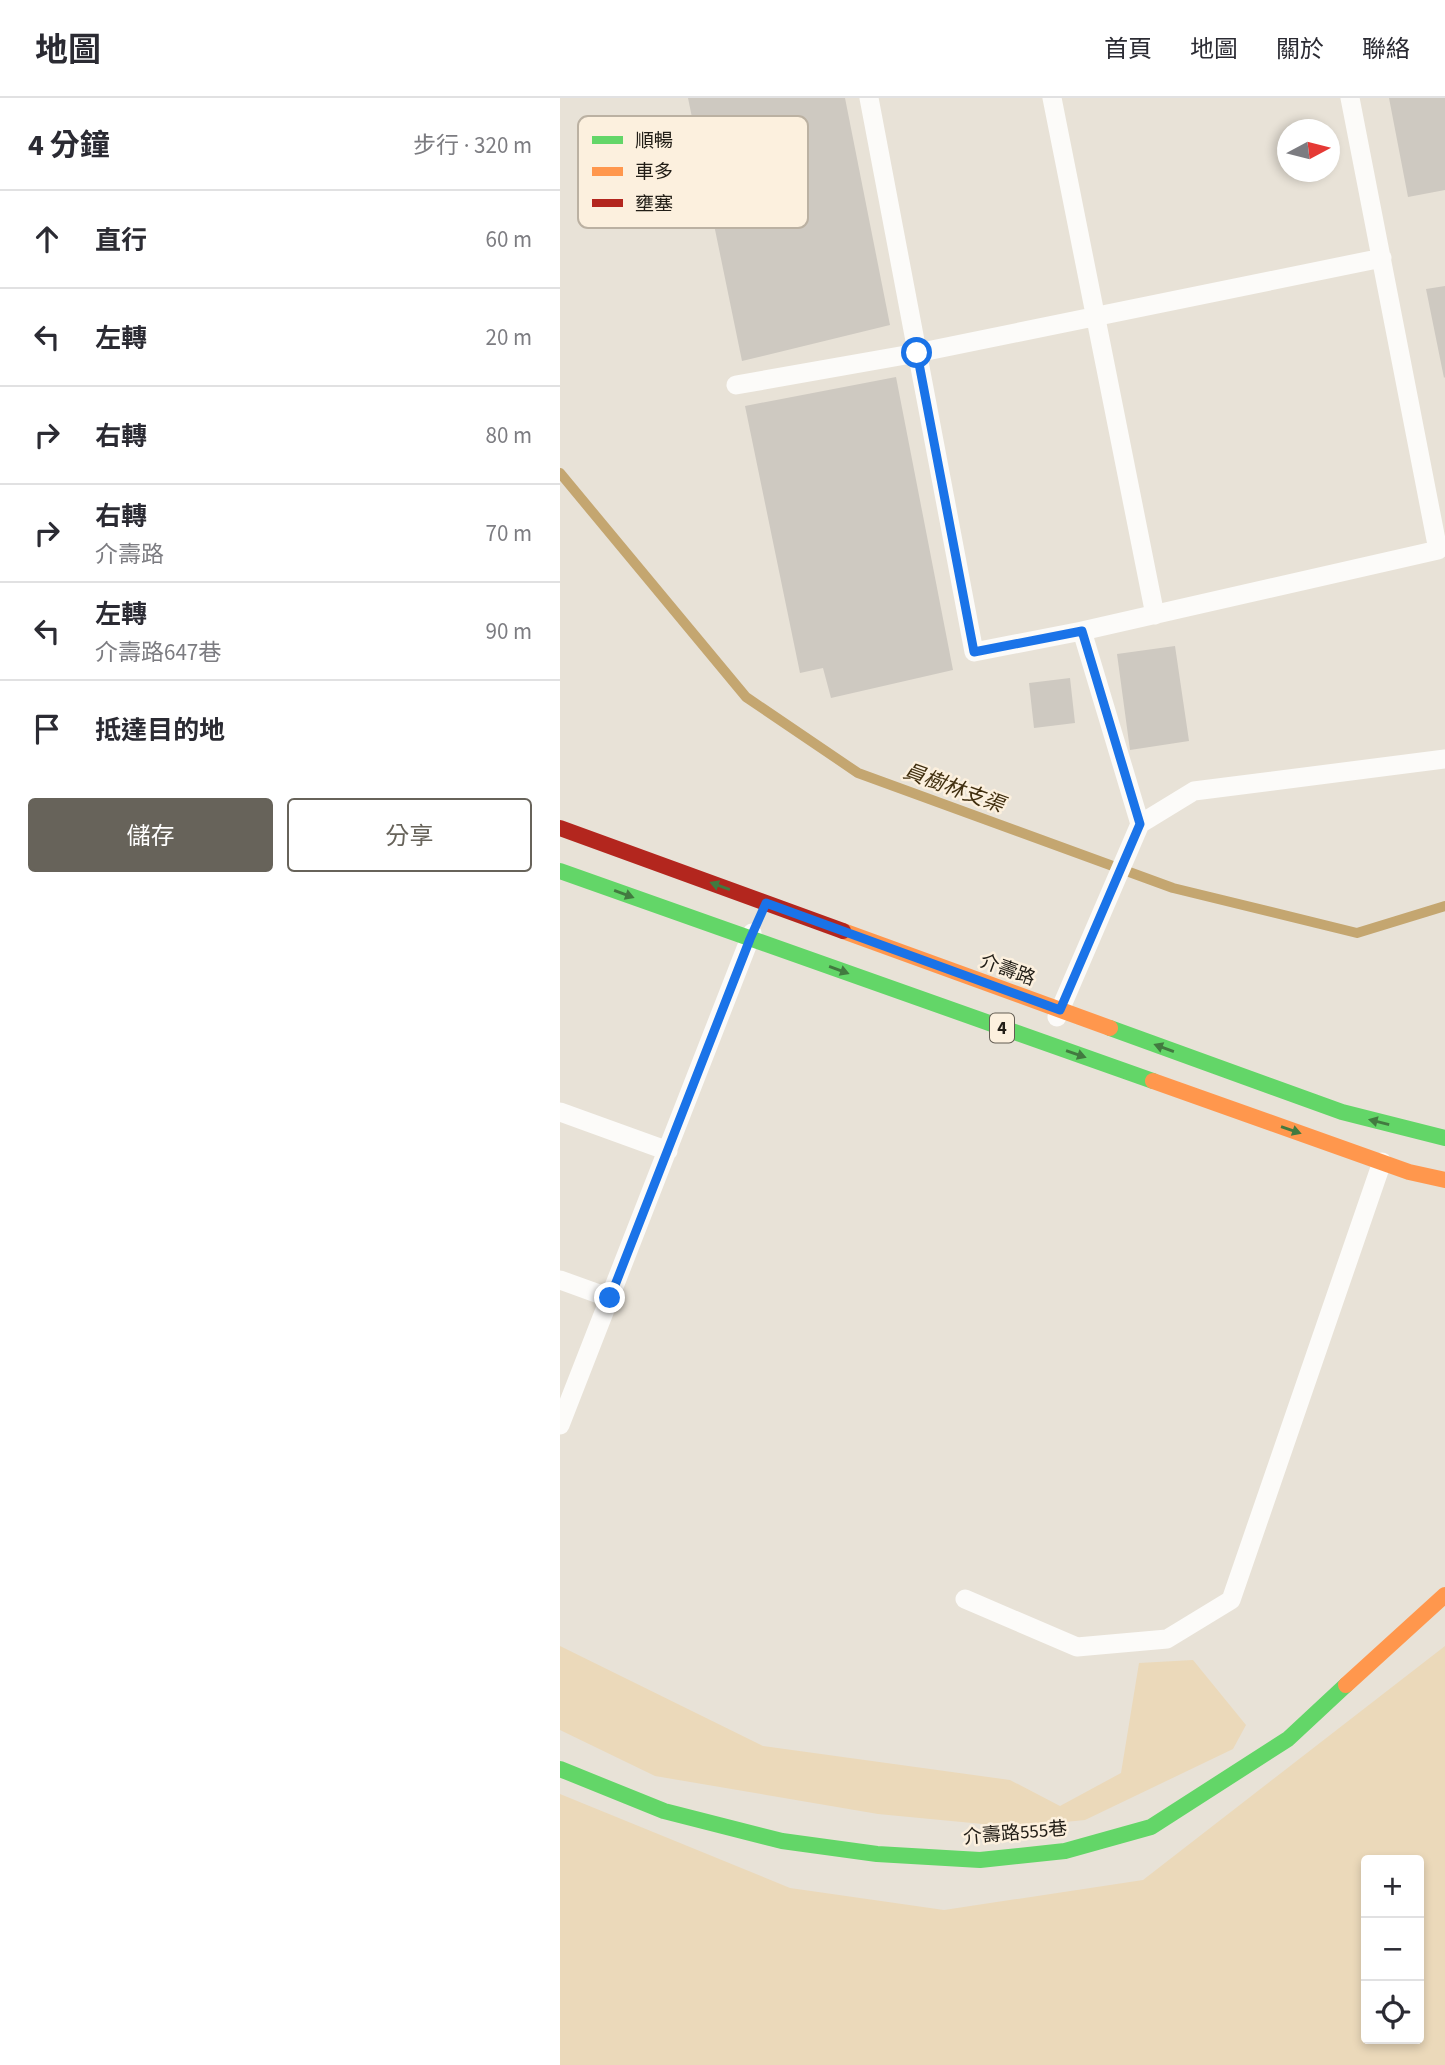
<!DOCTYPE html>
<html lang="zh-TW">
<meta charset="utf-8">
<style>
:root{--surface:#fff;--page:#f7f7f7;--text:#2b2b33;--muted:#7c7c81;--line:#e1e1e2;--accent:#67635a}
body{margin:0;font-family:"Source Sans 3","Noto Sans TC",sans-serif;background:var(--page);color:var(--text)}
.controls{position:absolute;right:21px;bottom:21px;display:grid;overflow:hidden;border-radius:7px;box-shadow:0 4px 10px #0003}
.controls button{width:63px;height:63px;display:grid;place-items:center;padding:0;border:0;border-bottom:2px solid var(--line);background:var(--surface);color:var(--text);font:35px sans-serif}
.compass{position:absolute;left:717px;top:21px;width:63px;height:63px;border-radius:50%;background:var(--surface);box-shadow:0 4px 10px #0003;rotate:83deg}
.stop{position:absolute;width:21px;height:21px;margin:-16px;border:5px solid #1a73e8;border-radius:50%;background:#fff}
.stop.end{background:#1a73e8;border-color:#fff;box-shadow:0 2px 7px #0008}
.list{margin:0;padding:0;list-style:none}
h2{display:flex;justify-content:space-between;align-items:center;height:91px;margin:0;padding:0 28px;font-size:30px}
h2 small{font-size:23px;font-weight:400;color:var(--muted)}
.list li{display:grid;grid-template-columns:46px 1fr auto;gap:21px;align-items:center;box-sizing:border-box;height:98px;padding:0 28px;border-top:2px solid var(--line)}
.list b{display:block;font-size:26px;white-space:nowrap}
.list p{margin:0;font-size:23px;white-space:nowrap;color:var(--muted)}
.list em{font-size:23px;font-style:normal;color:var(--muted)}
.actions{display:flex;gap:14px;padding:21px 28px}
.actions a{flex:1;padding:16px 0;border:2px solid var(--accent);border-radius:7px;text-align:center;font-size:24px;color:var(--accent)}
.actions .main{background:var(--accent);color:#fff}
.icon{flex:none;width:38px;height:38px;fill:none;stroke:currentColor;stroke-width:2;stroke-linecap:round;stroke-linejoin:round}
.map{position:relative;flex:none;width:885px;height:1967px;overflow:hidden}
header{display:flex;align-items:center;gap:42px;box-sizing:border-box;height:98px;padding:0 35px;background:var(--surface);border-bottom:2px solid var(--line)}
header strong{font-size:33px}
nav{display:flex;gap:38px;margin-inline-start:auto;font-size:24px}
main{display:flex}
aside{flex:1;background:var(--surface)}
.map>svg:first-child{display:block}
.green{fill:#ebd9ba;fill-rule:evenodd}
.lines{fill:none;stroke-linecap:round;stroke-linejoin:round}
.stream{stroke:#c4a670;stroke-width:10}
.building{fill:#cec9c1}
.lane{stroke:#fcfbf9;stroke-width:19}
.fast{stroke:#63d668;stroke-width:16}
.slow{stroke:#ff974d;stroke-width:16}
.jam{stroke:#b3261e;stroke-width:16}
.oneway{fill:#427a40}
.route{stroke:#1a73e8;stroke-width:9}
.labels{text-anchor:middle;stroke-width:5;stroke-linejoin:round;paint-order:stroke}
.shield{fill:#fcf0de;stroke:#635d53;stroke-width:2}
.shield-label{font-size:18px;font-weight:bold;fill:#221e17}
.street-label{font-size:19px;fill:#221e17;stroke:#fcf0de}
.water-label{font-size:21px;font-style:italic;fill:#402e0e;stroke:#fcf0de}
.key{fill:#fcf0de;stroke:#bbb1a2;stroke-width:2}
.key-label{font-size:19px;fill:#221e17}
</style>
<header>
<strong>地圖</strong>
<nav><a>首頁</a><a>地圖</a><a>關於</a><a>聯絡</a></nav>
</header>
<main>
<aside>
<h2>4 分鐘<small>步行 · 320 m</small></h2>
<ul class="list">
<li><svg class="icon" aria-label="ahead" viewBox="0 0 24 24"><path d="M12 20V5M6 11l6-6 6 6"/></svg><div><b>直行</b></div><em>60 m</em></li>
<li><svg class="icon" aria-label="left" viewBox="0 0 24 24"><path d="M17 20v-9H6M10 6l-5 5 5 5"/></svg><div><b>左轉</b></div><em>20 m</em></li>
<li><svg class="icon" aria-label="right" viewBox="0 0 24 24"><path d="M7 20v-9h11M14 6l5 5-5 5"/></svg><div><b>右轉</b></div><em>80 m</em></li>
<li><svg class="icon" aria-label="right" viewBox="0 0 24 24"><path d="M7 20v-9h11M14 6l5 5-5 5"/></svg><div><b>右轉</b><p>介壽路</p></div><em>70 m</em></li>
<li><svg class="icon" aria-label="left" viewBox="0 0 24 24"><path d="M17 20v-9H6M10 6l-5 5 5 5"/></svg><div><b>左轉</b><p>介壽路647巷</p></div><em>90 m</em></li>
<li><svg class="icon" aria-label="arrive" viewBox="0 0 24 24"><path d="M6 21V4h12l-3 4 3 4H6"/></svg><div><b>抵達目的地</b></div></li>
</ul>
<div class="actions"><a class="main">儲存</a><a>分享</a></div>
</aside>
<div class="map">
<svg width="885" height="1967" viewBox="0 0 885 1967">
<rect width="100%" height="100%" fill="#e8e2d7"/>
<path class="green" d="M0 1548 203 1648 450 1682 500 1708 561 1675 579 1565 633 1562 686 1627 673 1651 525 1722 454 1729 318 1716 95 1678 0 1632Z
M885 1548V1967H0V1696L230 1790 384 1812 583 1782ZM806 1762H859V1941H806Z"/>
<g class="lines">
<path class="stream" d="M0 375 186 599 298 675 613 790 797 835 885 808"/>
</g>
<path class="building" d="M128 0H285L330 227 182 263Z
M829 0H885V92L848 99Z
M885 188V279L884 280 866 191Z
M336 279 393 572 271 600 263 570 240 575 185 308Z
M615 548 629 643 570 652 557 556Z
M510 580 515 625 474 630 469 585Z"/>
<g class="lines">
<path class="lane" d="M309 0 414 554 522 533
M492 0 595 517
M176 287 357 255 822 160
M580 726 522 533 878 452 790 0
M497 919 580 726 634 693 885 661
M0 1014 108 1053
M0 1182 50 1200
M0 1327 192 835
M405 1501 517 1549 607 1541 671 1502 822 1064"/>
<path class="fast" d="M0 773 593 983
M550 930 782 1014 885 1040
M0 1671 104 1713 222 1743 317 1756 420 1762 505 1753 591 1729 728 1641 786 1587"/>
<path class="slow" d="M283 833 550 930
M593 983 849 1074 885 1082
M786 1587 885 1497"/>
<path class="jam" d="M0 730 283 833"/>
</g>
<defs><path id="oneway-solid" d="M-6-.8H1V-3.2L6.5 0L1 3.2V.8H-6Z" transform="scale(1.75)"/></defs>
<g class="oneway">
<use href="#oneway-solid" transform="translate(160 788) rotate(-160)"/>
<use href="#oneway-solid" transform="translate(64 796) rotate(20)"/>
<use href="#oneway-solid" transform="translate(279 872) rotate(20)"/>
<use href="#oneway-solid" transform="translate(604 950) rotate(-160)"/>
<use href="#oneway-solid" transform="translate(516 956) rotate(19)"/>
<use href="#oneway-solid" transform="translate(819 1024) rotate(-166)"/>
<use href="#oneway-solid" transform="translate(731 1032) rotate(19)"/>
</g>
<g class="lines">
<path class="route" d="M50 1200 190 841 206 805 500 912 580 726 522 533 414 554 357 255"/>
</g>
<g class="labels">
<rect class="shield" x="430" y="915.5" width="24" height="29" rx="5"/>
<g class="shield-label">
<text x="442" y="936">4</text>
</g>
<g class="street-label">
<text transform="translate(448 871) rotate(20)" y="7">介壽路</text>
<text transform="translate(455 1734) rotate(-5)" y="7">介壽路555巷</text>
</g>
<g class="water-label">
<text transform="translate(394 690) rotate(20)" y="7">員樹林支渠</text>
</g>
</g>
<rect x="18" y="18" width="230" height="112" rx="10" class="key"/>
<rect x="32" y="38" width="31" height="8" fill="#63d668"/>
<rect x="32" y="69" width="31" height="9" fill="#ff974d"/>
<rect x="32" y="101" width="31" height="8" fill="#b3261e"/>
<g class="key-label">
<text x="75" y="49">順暢</text>
<text x="75" y="80">車多</text>
<text x="75" y="112">壅塞</text>
</g>
</svg>
<div class="controls">
<button>+</button>
<button>−</button>
<button><svg class="icon" aria-label="locate" viewBox="0 0 24 24"><circle cx="12" cy="12" r="6"/><path d="M12 2v4M12 18v4M2 12h4M18 12h4"/></svg></button>
</div>
<svg class="compass" viewBox="-18 -18 36 36"><path d="M0-13l5 13h-10z" fill="#e53935"/><path d="M0 13l5-13h-10z" fill="#7c7c81"/></svg>
<div class="stop" style="left:357px;top:255px"></div>
<div class="stop end" style="left:50px;top:1200px"></div>
</div>
</main>
